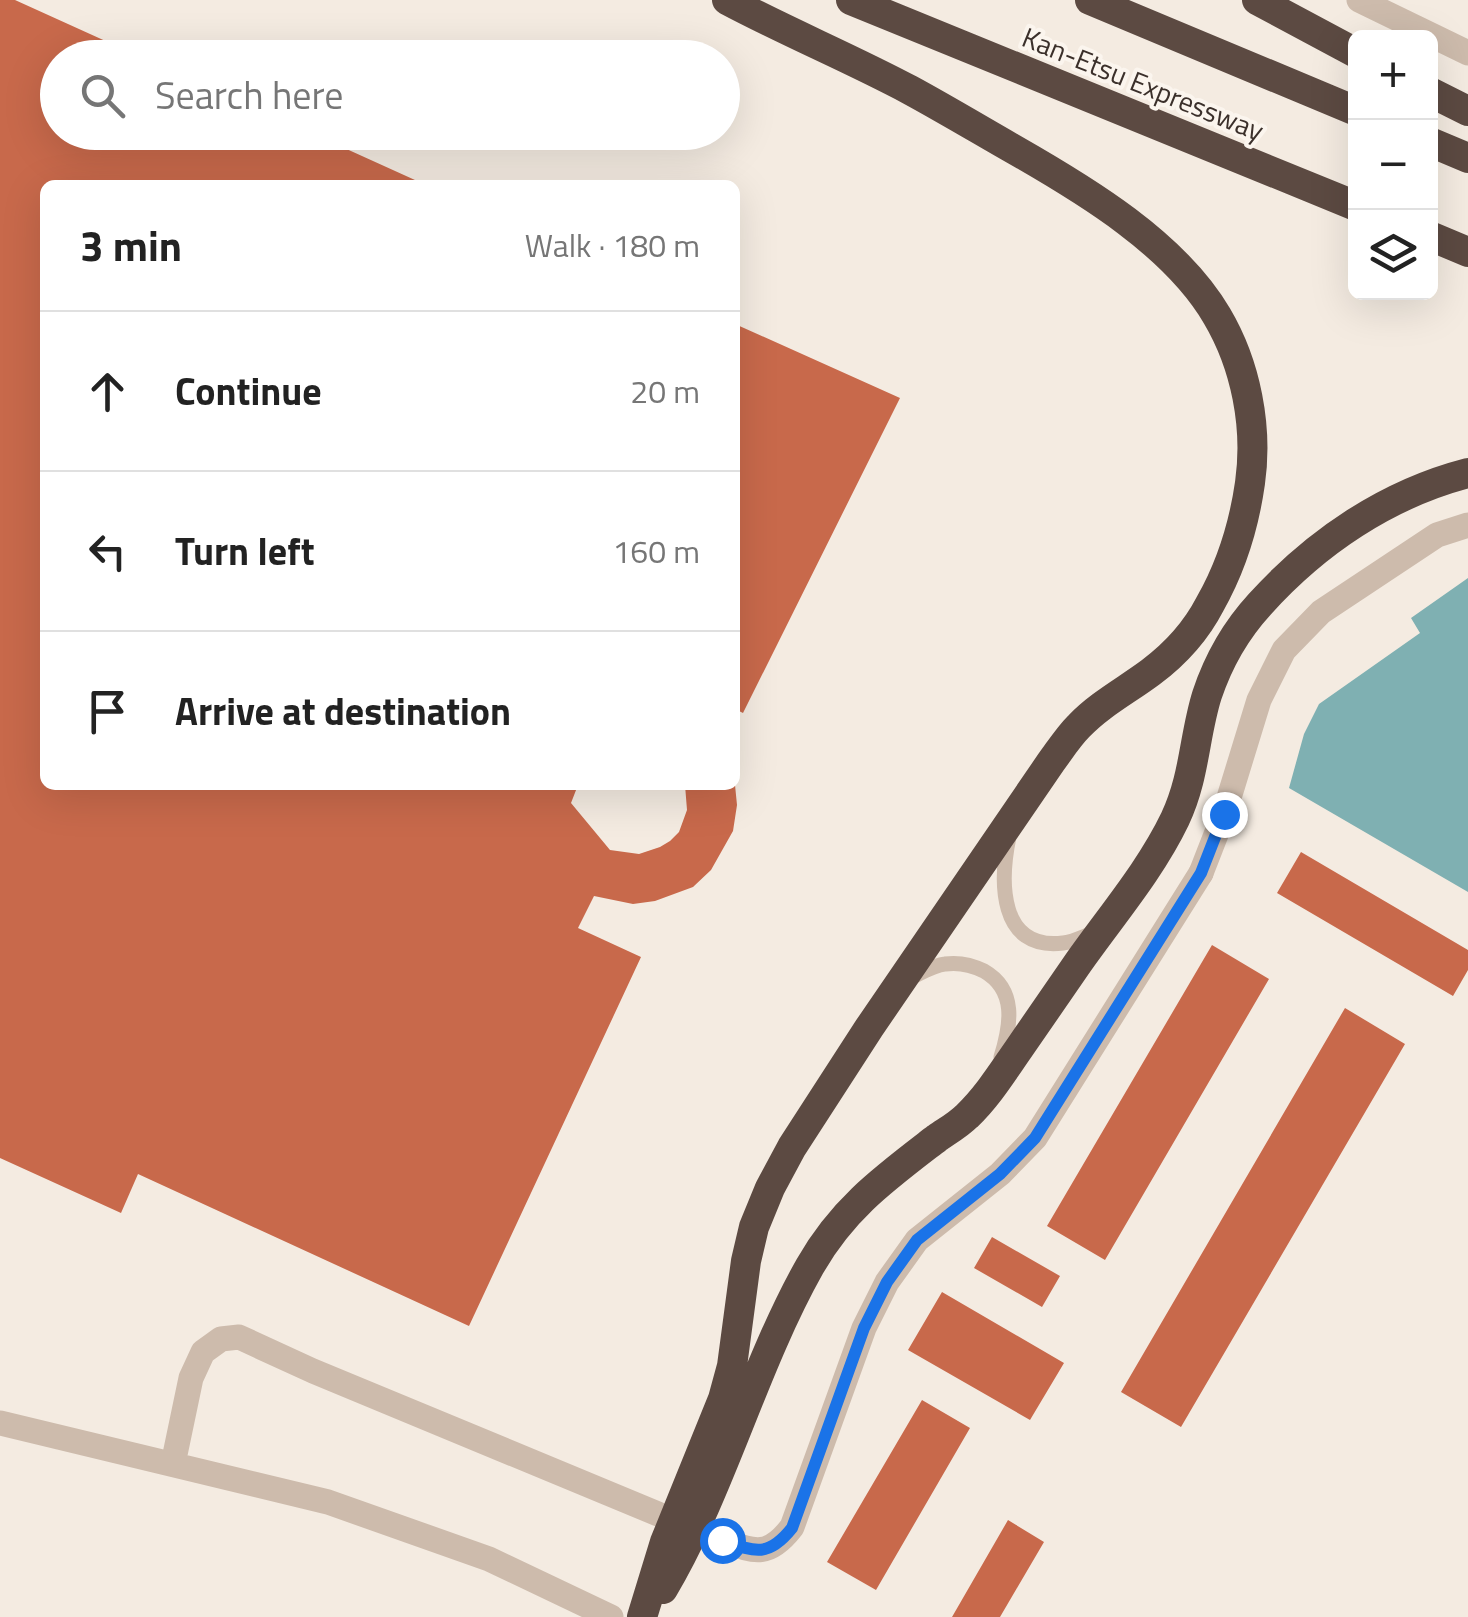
<!DOCTYPE html>
<meta charset="utf-8">
<style>
:root{--surface:#fff;--page:#f2f2f2;--text:#222;--muted:#767676;--line:#e0e0e0}
body{margin:0;font-family:"Titillium Web",sans-serif;background:var(--page);color:var(--text)}
.controls{position:absolute;right:30px;top:30px;display:grid;overflow:hidden;border-radius:15px;box-shadow:0 10px 40px #0002}
.controls button{width:90px;height:90px;display:grid;place-items:center;padding:0;border:0;border-bottom:2px solid var(--line);background:var(--surface);color:var(--text);font:50px sans-serif}
.stop{position:absolute;width:30px;height:30px;margin:-22px;border:8px solid #1a73e8;border-radius:50%;background:#fff}
.stop.end{background:#1a73e8;border-color:#fff;box-shadow:0 2px 10px #0008}
.list{margin:0;padding:0;list-style:none}
h2{display:flex;justify-content:space-between;align-items:center;height:130px;margin:0;padding:0 40px;font-size:42px}
h2 small{font-size:32px;font-weight:400;color:var(--muted)}
.list li{display:grid;grid-template-columns:65px 1fr auto;gap:30px;align-items:center;box-sizing:border-box;height:160px;padding:0 40px;border-top:2px solid var(--line)}
.list b{display:block;font-size:38px;white-space:nowrap}
.list em{font-size:32px;font-style:normal;color:var(--muted)}
.icon{flex:none;width:55px;height:55px;fill:none;stroke:currentColor;stroke-width:2;stroke-linecap:round;stroke-linejoin:round}
.map{position:relative;flex:none;width:1468px;height:1617px;overflow:hidden}
.search{position:absolute;background:var(--surface);box-shadow:0 10px 40px #0002;left:40px;top:40px;width:700px;height:110px;display:flex;align-items:center;gap:25px;box-sizing:border-box;padding:0 35px;border-radius:55px;color:var(--muted);font-size:38px}
.panel{position:absolute;background:var(--surface);box-shadow:0 10px 40px #0002;left:40px;top:180px;width:700px;height:610px;border-radius:15px}
.map>svg:first-child{display:block}
.water{fill:#7fb0b2}
.building{fill:#c8694b}
.lines{fill:none;stroke-linecap:round;stroke-linejoin:round}
.service{stroke:#cdbbac;stroke-width:15}
.minor{stroke:#cdbbac;stroke-width:25}
.tertiary{stroke:#cdbbac;stroke-width:25}
.motorway{stroke:#5c4a42;stroke-width:30}
.route{stroke:#1a73e8;stroke-width:12}
.labels{text-anchor:middle;stroke-width:8;stroke-linejoin:round;paint-order:stroke}
.street-label{font-size:28px;fill:#3b302b;stroke:#fbf5ee}
</style>
<div class="map">
<svg width="1468" height="1617" viewBox="0 0 1468 1617">
<rect width="100%" height="100%" fill="#f4ebe1"/>
<path class="water" d="M1468 578V892L1289 788 1304 734 1319 704 1420 633 1411 618Z"/>
<path class="building" d="M0 0H15L143 58H58V132H309L426 185H45V785H578L571 803 610 850 639 854 660 847 670 841 679 832 687 810 685 785H735L737 805 733 831 711 870 693 887 655 901 633 904 594 896 578 928 641 957 469 1326 138 1174 121 1213 0 1158Z
M735 324 900 398 743 713 735 709Z
M1301 852 1468 950V970L1453 996 1277 893Z
M1212 945 1269 979 1105 1260 1047 1226Z
M1345 1008 1405 1044 1181 1427 1121 1392Z
M992 1237 1060 1276 1042 1307 974 1268Z
M942 1292 1064 1363 1030 1420 908 1350Z
M922 1400 970 1428 876 1590 827 1562Z
M1008 1520 1044 1542 1000 1617H952Z"/>
<g class="lines">
<path class="service" d="M1009 837C1000 880 998 951 1063 943 1073 942 1084 936 1093 933
M908 979C920 974 933 965 945 964 959 962 972 965 984 971 1017 990 1011 1025 1001 1057"/>
<path class="minor" d="M1359 0 1468 53
M1201 873 1224 814 1259 700 1284 650 1321 612 1437 535 1468 525"/>
<path class="tertiary" d="M0 1423 328 1502 489 1559 611 1617
M173 1464 191 1378 203 1352 221 1339 239 1337 313 1371 658 1514
M722 1540C755 1552 768 1558 792 1527L864 1328 887 1282 917 1240 1000 1174 1035 1138 1201 873"/>
<path class="motorway" d="M851 0 1356 206
M1090 0 1356 111
M1257 0 1356 53
M1430 92 1468 111
M1430 142 1468 158
M1430 236 1468 252
M663 1589C723 1487 752 1369 810 1266 843 1208 885 1178 937 1138 947 1131 958 1125 967 1116 987 1097 1002 1073 1018 1050 1038 1021 1058 992 1078 963 1111 916 1150 871 1175 819 1195 777 1194 736 1207 695 1218 662 1237 629 1260 604 1316 542 1387 494 1468 473
M642 1617 665 1542 723 1399 732 1366 746 1261 754 1227 770 1188 792 1147 869 1028 1051 762C1060 750 1068 737 1079 726 1100 704 1127 690 1151 672 1175 654 1196 631 1210 604 1231 567 1244 525 1250 483 1258 427 1246 365 1217 316 1175 244 1085 190 1015 150 980 130 945 109 910 90 850 58 787 32 727 0"/>
</g>
<g class="lines">
<path class="route" d="M722 1540C755 1552 768 1558 792 1528L864 1328 887 1282 917 1240 1000 1174 1035 1138 1201 873 1224 814"/>
</g>
<g class="labels">
<g class="street-label">
<text transform="translate(1143 84) rotate(22)" y="10">Kan-Etsu Expressway</text>
</g>
</g>
</svg>
<div class="controls">
<button>+</button>
<button>−</button>
<button><svg class="icon" aria-label="layers" viewBox="0 0 24 24"><path d="M12 4l9 5-9 5-9-5zM3 14l9 5 9-5"/></svg></button>
</div>
<div class="stop" style="left:722px;top:1540px"></div>
<div class="stop end" style="left:1224px;top:814px"></div>
<div class="search"><svg class="icon" aria-label="search" viewBox="0 0 24 24"><circle cx="10" cy="10" r="6"/><path d="M15 15l6 6"/></svg>Search here</div>
<section class="panel">
<h2>3 min<small>Walk · 180 m</small></h2>
<ul class="list">
<li><svg class="icon" aria-label="ahead" viewBox="0 0 24 24"><path d="M12 20V5M6 11l6-6 6 6"/></svg><div><b>Continue</b></div><em>20 m</em></li>
<li><svg class="icon" aria-label="left" viewBox="0 0 24 24"><path d="M17 20v-9H6M10 6l-5 5 5 5"/></svg><div><b>Turn left</b></div><em>160 m</em></li>
<li><svg class="icon" aria-label="arrive" viewBox="0 0 24 24"><path d="M6 21V4h12l-3 4 3 4H6"/></svg><div><b>Arrive at destination</b></div></li>
</ul>
</section>
</div>
